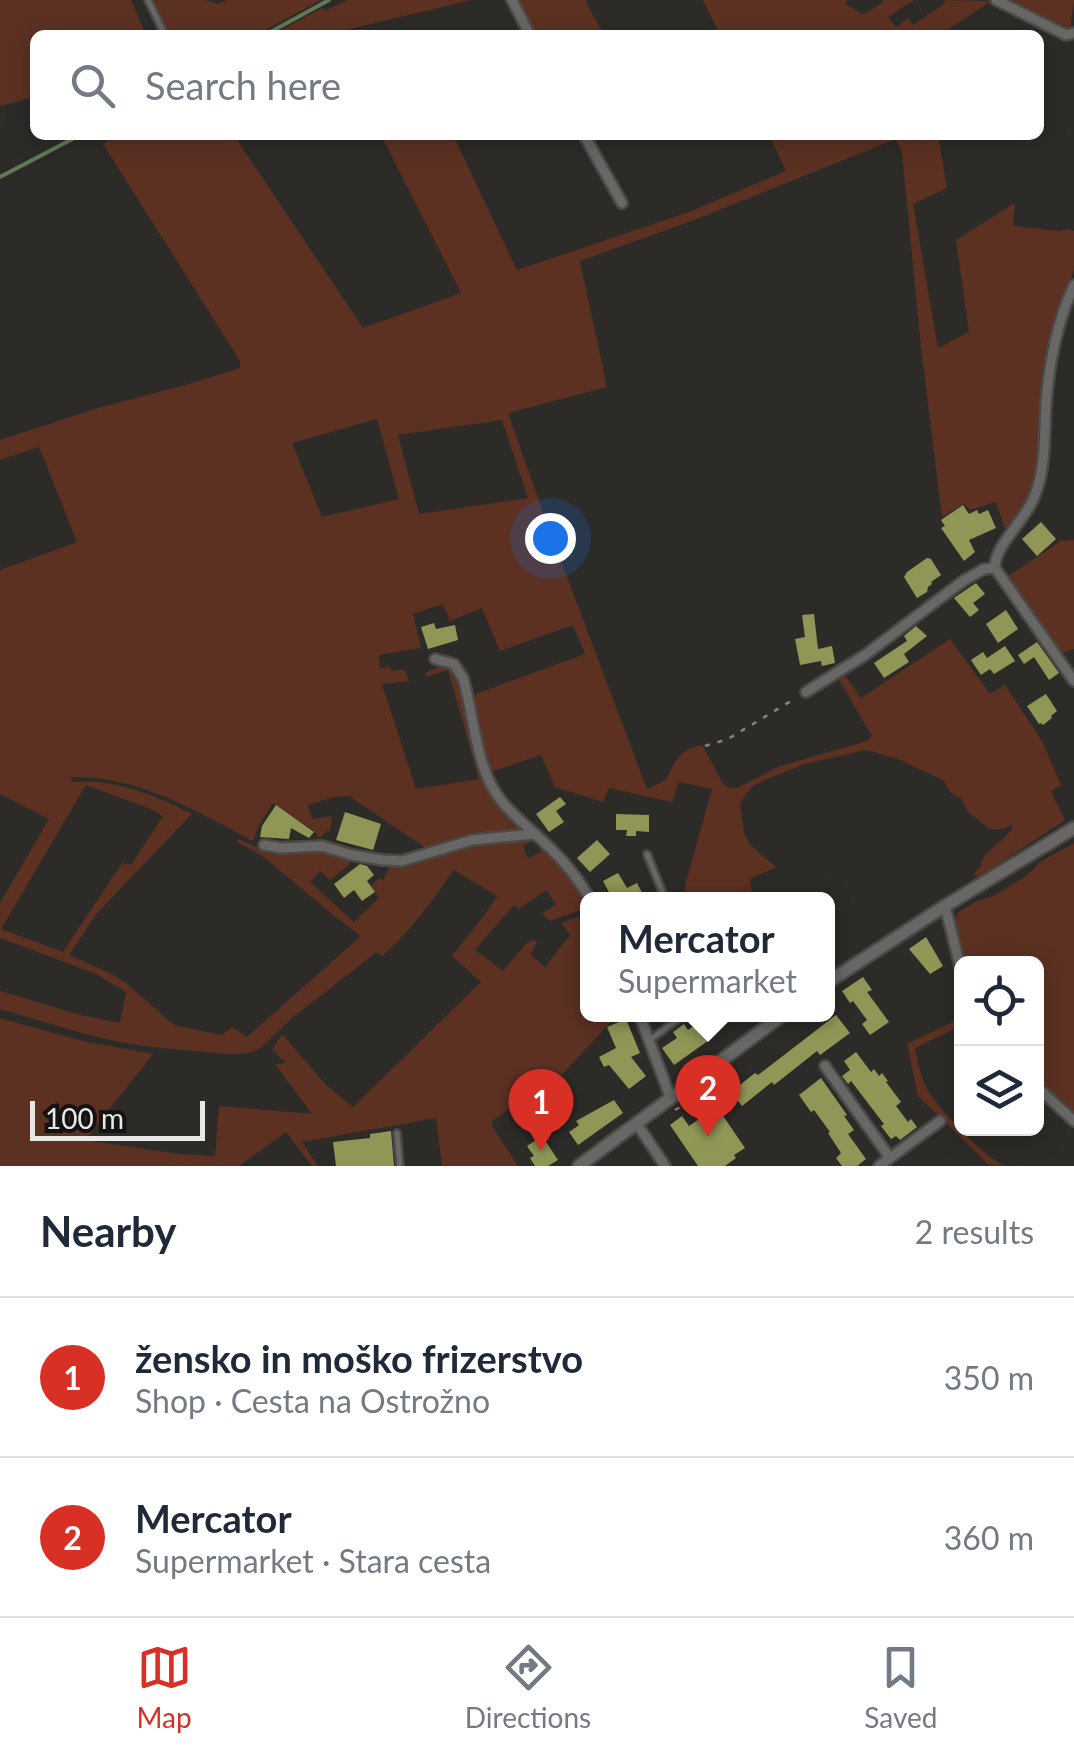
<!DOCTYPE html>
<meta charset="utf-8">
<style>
:root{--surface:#fff;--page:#f6f6f7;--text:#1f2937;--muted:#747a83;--line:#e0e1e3;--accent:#d93025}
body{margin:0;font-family:Lato,sans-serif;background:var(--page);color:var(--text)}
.controls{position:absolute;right:30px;bottom:30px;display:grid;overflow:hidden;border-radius:15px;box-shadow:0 5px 25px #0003}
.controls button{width:90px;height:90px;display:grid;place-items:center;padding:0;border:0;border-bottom:2px solid var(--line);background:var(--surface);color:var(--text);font:50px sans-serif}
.scale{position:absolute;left:30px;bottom:25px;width:175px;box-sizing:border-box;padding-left:10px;border:5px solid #e8e8e6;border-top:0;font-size:28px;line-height:35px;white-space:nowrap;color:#e8e8e6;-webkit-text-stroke:8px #141312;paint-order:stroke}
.you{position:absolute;left:550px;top:538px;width:35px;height:35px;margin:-25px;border:8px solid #fff;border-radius:50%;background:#1a73e8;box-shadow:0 0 0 15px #1a73e833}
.badge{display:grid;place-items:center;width:65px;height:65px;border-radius:50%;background:var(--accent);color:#fff;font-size:32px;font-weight:700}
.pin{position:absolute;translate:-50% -82px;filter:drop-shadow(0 2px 5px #0008)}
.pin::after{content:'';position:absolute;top:52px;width:35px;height:30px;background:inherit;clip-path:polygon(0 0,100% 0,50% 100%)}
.popup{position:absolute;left:580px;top:892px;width:255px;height:130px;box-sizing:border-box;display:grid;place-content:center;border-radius:15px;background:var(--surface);filter:drop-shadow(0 2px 8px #0005);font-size:32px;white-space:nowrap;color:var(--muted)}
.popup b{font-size:38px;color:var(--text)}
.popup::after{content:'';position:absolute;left:50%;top:100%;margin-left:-20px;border:20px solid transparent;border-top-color:var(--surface)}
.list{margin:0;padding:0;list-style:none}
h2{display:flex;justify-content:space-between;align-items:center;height:130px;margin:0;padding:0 40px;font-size:42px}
h2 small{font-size:32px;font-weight:400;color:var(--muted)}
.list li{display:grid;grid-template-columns:65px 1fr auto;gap:30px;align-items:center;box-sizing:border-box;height:160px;padding:0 40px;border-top:2px solid var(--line)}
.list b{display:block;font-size:38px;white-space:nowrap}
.list p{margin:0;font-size:32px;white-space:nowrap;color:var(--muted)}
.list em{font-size:32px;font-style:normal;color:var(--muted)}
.icon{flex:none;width:55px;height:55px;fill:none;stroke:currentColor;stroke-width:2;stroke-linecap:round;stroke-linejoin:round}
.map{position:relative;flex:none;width:1074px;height:1166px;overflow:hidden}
.search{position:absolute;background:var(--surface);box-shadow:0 5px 25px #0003;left:30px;right:30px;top:30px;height:110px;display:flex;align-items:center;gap:25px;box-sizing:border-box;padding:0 35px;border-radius:15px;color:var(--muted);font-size:38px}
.sheet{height:450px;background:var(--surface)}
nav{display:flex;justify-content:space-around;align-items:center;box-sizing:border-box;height:140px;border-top:2px solid var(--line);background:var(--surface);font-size:28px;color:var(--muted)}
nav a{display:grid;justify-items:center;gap:5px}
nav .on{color:var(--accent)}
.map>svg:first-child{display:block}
.green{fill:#5c3122;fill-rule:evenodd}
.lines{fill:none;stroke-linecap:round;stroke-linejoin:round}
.stream{stroke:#617a56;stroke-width:4}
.building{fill:#909756}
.service-casing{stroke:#4a4946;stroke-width:10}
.minor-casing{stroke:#4a4946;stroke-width:14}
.tertiary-casing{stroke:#4a4946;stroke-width:16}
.path{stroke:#848380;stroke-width:2.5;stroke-dasharray:5 8;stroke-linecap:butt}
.service{stroke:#686766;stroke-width:5}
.minor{stroke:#686766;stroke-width:9}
.tertiary{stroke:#686766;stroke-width:11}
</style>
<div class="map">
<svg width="1074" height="1166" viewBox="0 0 1074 1166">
<rect width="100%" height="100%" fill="#2c2b28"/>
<path class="green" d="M0 0H131L146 35H35V97L0 106Z
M152 0H206L217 4 228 0H321L256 35H169Z
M348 0H472L324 35H272L322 8 325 11Z
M515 0H585L604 35H533Z
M703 0H847L845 4 863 14 881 4 883 0H914L888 17 896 27 908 18 913 25 945 3 944 0 991 1 940 35H720Z
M1006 0H1074L1070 30 1065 31Z
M118 135H234L363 328 461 293 381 135H453L517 270 689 212 786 171 769 135H938L947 188 913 204 938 348 969 332 956 240 1015 203 1013 226 1061 231 1066 229 1074 231V270L1057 313 1042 372 1039 458 1035 482 1026 507 1006 532 996 502 970 510 964 504 942 517 921 347 902 153 896 139 697 219 580 261 607 387 508 413 550 532 647 789 666 780C675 761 680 749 702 745L724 785 730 788H737L780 766 867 741 872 736 838 678 844 674 861 698 950 639 990 694 1005 685 1042 741 1061 785 1051 791 1065 820 979 877 973 874 980 867 984 856 1012 830V825L1002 829H990L968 812 961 798 951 793 943 780 898 759 867 750 857 752 805 764 767 779 752 787 746 794 740 804 744 833 750 845 776 867 750 879 752 893 738 899H688L684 889 712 789 679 782 672 802 609 788 603 802 555 787 541 755 488 773 470 696 585 654 573 625 500 651 482 608 450 621 443 604 413 614 421 648 379 655 380 668 390 667 391 671 405 670 409 681 382 684 416 789 479 779 448 670 426 677 425 673 443 665 454 669 458 675 477 744 485 782 521 826 522 831 432 852 349 796 334 797 308 805 312 819 332 816 330 831H326L320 838 313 830 273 803 259 825 253 841C196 811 138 775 71 777L72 782C113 778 156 795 192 814L97 913 69 955 112 974 126 983 174 1025 222 1035 232 1027 247 1037 361 936 333 915 264 857 237 842 239 839C252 845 263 851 277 853 307 856 320 845 349 860V865L330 880 320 871 310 882 354 922 379 898 371 886 379 878 383 880 391 865C416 863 438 853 462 846 483 840 512 837 534 839L523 846 528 858 541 852 538 845 540 844 566 870 588 900 587 908 550 921 542 914 556 904 546 890 519 909 514 905 475 950 503 971 525 945 534 939 537 943 530 954 545 967 570 935 561 923 588 913V1014L617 1015 544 1094 535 1090 492 1121V1126L518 1166H442L436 1118 302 1142 318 1166H312L286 1132 239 1166H0V1018L82 1041 153 1054 85 1140 179 1154 215 1156 219 1106 312 1114 275 1064 286 1063 272 1050 282 1034 326 1085 353 1107 481 982 452 956 486 913 497 896 454 870C432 901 411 931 382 956L377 952 292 1018 260 1049C242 1056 225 1054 206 1052 170 1049 132 1046 98 1037 65 1029 32 1018 0 1009V991L81 1015 120 1023 126 992 94 973 0 938V903L49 819 0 794V570L77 542 39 447 0 460V440L101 407 186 385 240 368V361L103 144ZM377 419 399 499 322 517 292 443ZM502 420 528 498 419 514 398 435ZM86 785 151 809 163 816 131 865 122 863 63 952 1 929Z
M1074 540V649L1061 654 1008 576 1061 541Z
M1074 843V1114L1056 1101 1037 1082 1036 964 964 963 954 921 959 912 975 902 996 895 1029 874 1040 862Z
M961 1018V1026L915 1048C918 1062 920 1074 926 1087 937 1108 984 1157 1005 1166L989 1165 918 1096 907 1044Z"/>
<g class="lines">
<path class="stream" d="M265 35 329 0
M0 177 80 135"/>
</g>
<path class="building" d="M963 505 969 514 977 510 979 514 988 510 996 528 969 540 975 552 964 561 941 528 945 526 941 520Z
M1041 522 1056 539 1037 556 1022 539Z
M927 558 931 559 941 575 931 582 932 584 928 587 927 592 917 598 904 577 907 572Z
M976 583 985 594 973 603 979 610 970 617 954 598Z
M1006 610 1018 629 998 643 986 624Z
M814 614 818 649 832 646 835 663 822 666 821 661 800 665 795 639 805 637 802 615Z
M434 623 436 629 455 625 458 640 428 649 421 627Z
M916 626 927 636 904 654 909 662 884 678 874 663 907 641 904 636Z
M1037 642 1059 673 1049 680 1034 657 1024 664 1018 655Z
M1005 646 1015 661 994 674 990 669 981 675 971 660 983 652 987 658Z
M1046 694 1057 711 1051 716 1052 718 1043 725 1041 723 1039 724 1027 706Z
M560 797 566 804 556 811 564 822 549 832 536 814Z
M276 805 314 832 309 838 291 828 289 839 260 837 262 826Z
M345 812 381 824 373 850 336 840Z
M616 814 649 815V832L636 831V836H626L627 830H616Z
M597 840 610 854 590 872 577 858Z
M360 864 367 866 374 875 367 881 375 892 362 901 354 890 344 898 334 884Z
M618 873 627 888 637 883 646 900H613L603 881Z
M926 937 943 966 930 974 909 949Z
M863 977 872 990 867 992 889 1022 870 1035 862 1024 867 1020 853 1001 850 1003 842 991Z
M836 1015 850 1033 820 1055 817 1051 774 1085 772 1082 742 1106 731 1092 755 1073 758 1075Z
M626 1019 640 1053 631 1057 646 1076 629 1089 609 1065 604 1067 599 1057 616 1048 607 1027Z
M701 1021 712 1038 674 1065 662 1048 677 1038 673 1032 684 1024 688 1030Z
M856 1052 871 1072 874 1069 879 1076 882 1073 888 1081 886 1082 901 1102 896 1106 908 1122 911 1119 917 1127 900 1140 896 1136 891 1139 881 1126 884 1124 851 1081 848 1084 842 1076 850 1070 844 1061Z
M821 1078 847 1115 844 1116 854 1130 848 1134 866 1159 857 1166H842L836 1158 841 1153 828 1133 830 1132 814 1110 811 1112 799 1095Z
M614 1100 623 1113 578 1145 569 1132 579 1125 576 1121Z
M717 1107 745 1148 734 1155 736 1158 725 1166H698L670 1125 682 1116 689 1126Z
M391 1131 394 1166H336L333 1142 370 1138V1134Z
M542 1136 558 1160 548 1166H535L530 1158 534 1156 527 1146Z"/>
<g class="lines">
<g class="service-casing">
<path id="service" d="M148 0 165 35
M647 854 662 891 663 900
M651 1039 685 1014
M397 1133 400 1166"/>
</g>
<g class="minor-casing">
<path id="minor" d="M512 0 530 35
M996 0 1066 35 1074 33
M584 135 622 203
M1074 285C1057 322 1049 363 1046 404 1044 434 1046 467 1035 495 1027 519 994 545 995 568L1074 681
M435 659 454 664 463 678C473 712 476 761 494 790 508 814 534 831 553 851 568 865 580 882 591 900
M806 692 865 655 963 581 984 569 995 568
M264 845 281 848 322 846 352 855 383 860 402 861 472 840 534 834
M945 906 962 974
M639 1014 671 1099
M825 1066 890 1158
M1036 1086 1074 1121
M637 1124 665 1166
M879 1166 940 1121"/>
</g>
<g class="tertiary-casing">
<path id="tertiary" d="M828 982 945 906 1074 828
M579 1166 784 1014"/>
</g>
<path class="path" d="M705 746 728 739 796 698
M793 1020 801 1014
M675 1110 701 1096 712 1082"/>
<use href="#service" class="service"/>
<use href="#minor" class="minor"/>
<use href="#tertiary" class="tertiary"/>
</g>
</svg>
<div class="controls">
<button><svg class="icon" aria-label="locate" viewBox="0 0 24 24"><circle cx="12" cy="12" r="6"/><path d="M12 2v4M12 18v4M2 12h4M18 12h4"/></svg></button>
<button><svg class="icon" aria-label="layers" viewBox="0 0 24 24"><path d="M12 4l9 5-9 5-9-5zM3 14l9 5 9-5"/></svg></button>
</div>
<div class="scale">100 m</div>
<div class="you"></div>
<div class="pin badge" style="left:541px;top:1151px">1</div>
<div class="pin badge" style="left:708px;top:1137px">2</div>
<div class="popup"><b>Mercator</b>Supermarket</div>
<div class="search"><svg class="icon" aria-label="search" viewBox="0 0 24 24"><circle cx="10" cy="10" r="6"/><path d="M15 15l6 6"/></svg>Search here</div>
</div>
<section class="sheet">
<h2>Nearby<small>2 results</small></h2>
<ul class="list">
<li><span class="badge">1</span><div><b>žensko in moško frizerstvo</b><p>Shop · Cesta na Ostrožno</p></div><em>350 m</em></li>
<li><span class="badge">2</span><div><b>Mercator</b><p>Supermarket · Stara cesta</p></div><em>360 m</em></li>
</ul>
</section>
<nav>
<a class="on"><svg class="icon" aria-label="map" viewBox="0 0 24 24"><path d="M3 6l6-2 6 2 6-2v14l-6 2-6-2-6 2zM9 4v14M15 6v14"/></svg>Map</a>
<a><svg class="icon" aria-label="directions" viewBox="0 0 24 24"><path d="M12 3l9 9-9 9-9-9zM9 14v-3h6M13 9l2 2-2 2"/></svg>Directions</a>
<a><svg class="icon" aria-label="saved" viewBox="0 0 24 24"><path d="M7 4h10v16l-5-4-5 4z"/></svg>Saved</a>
</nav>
